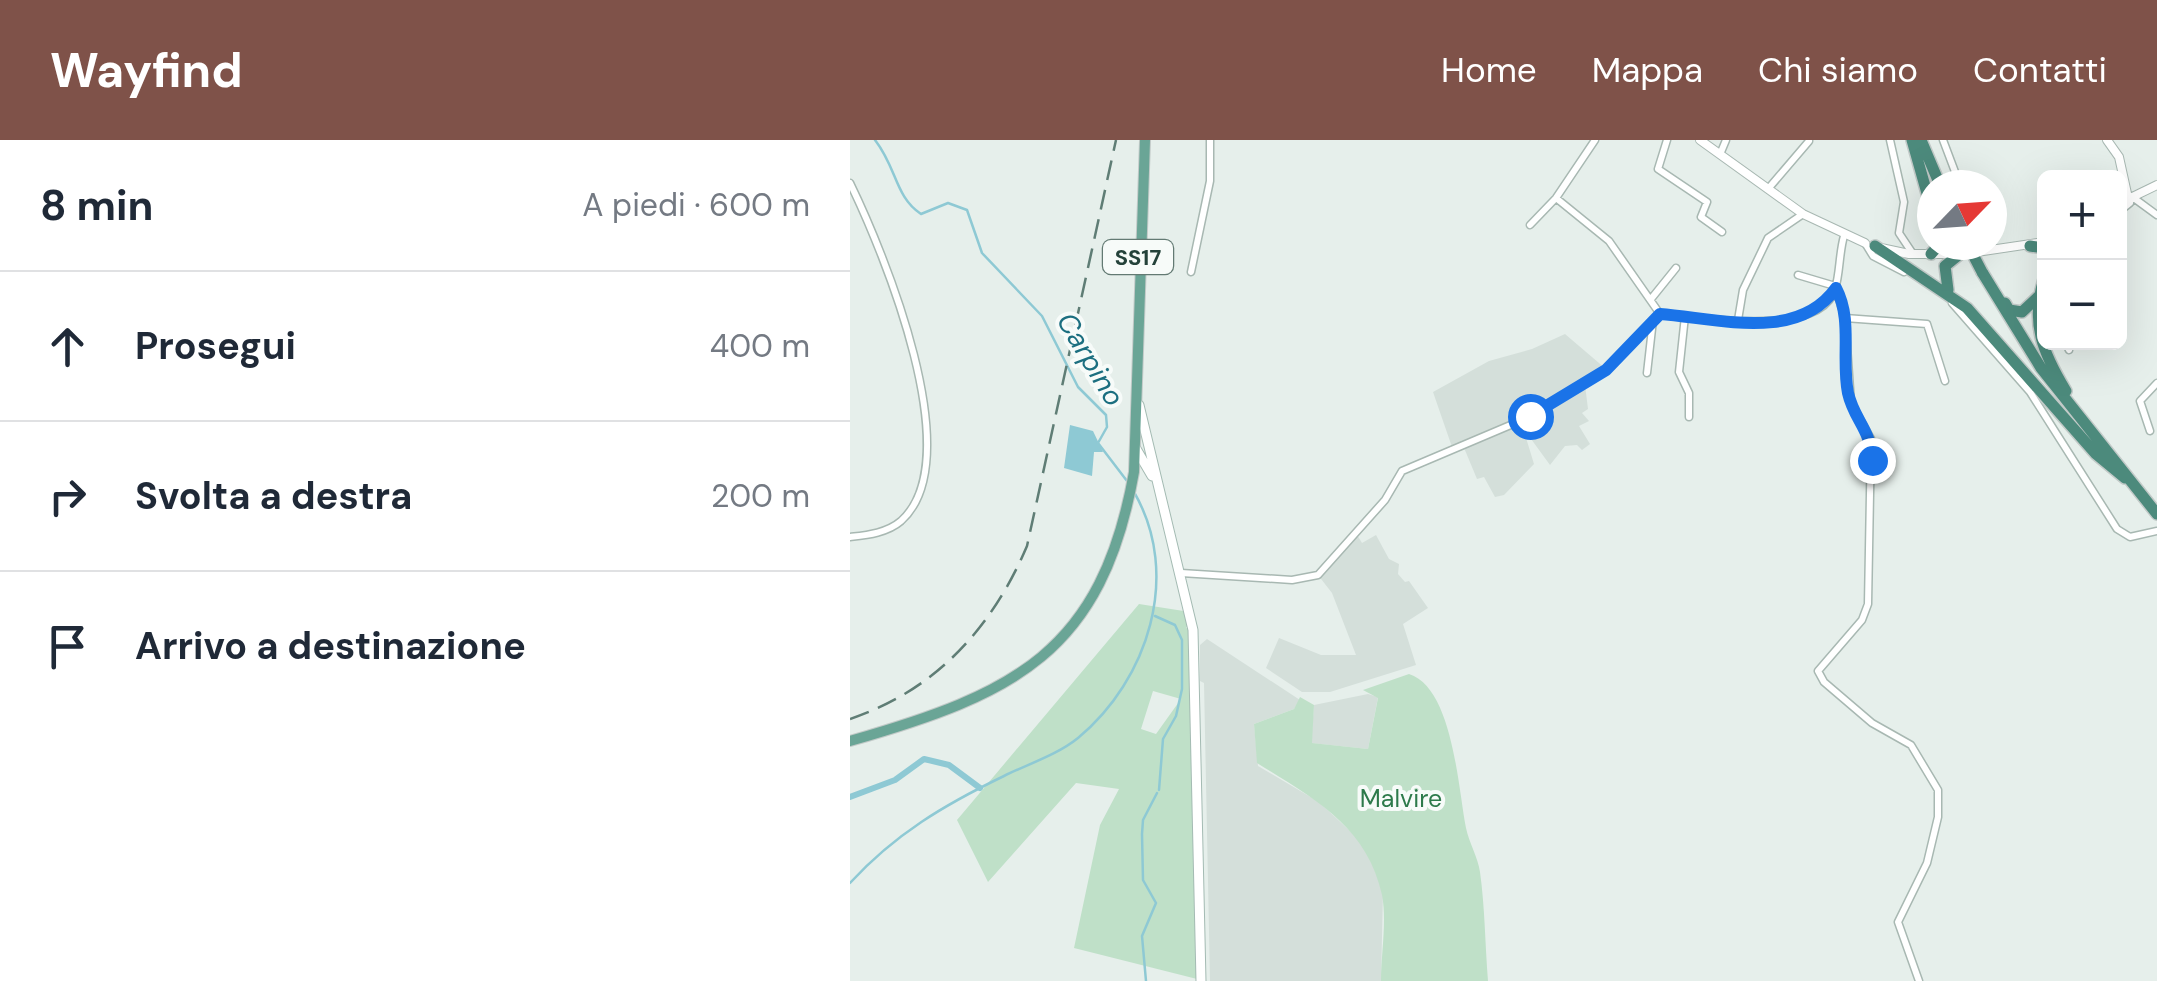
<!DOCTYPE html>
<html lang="it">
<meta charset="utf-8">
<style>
:root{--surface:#fff;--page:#f2f2f3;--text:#1f2937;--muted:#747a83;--line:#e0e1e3;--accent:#7f5249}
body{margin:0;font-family:"DM Sans",sans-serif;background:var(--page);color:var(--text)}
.controls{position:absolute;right:30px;top:30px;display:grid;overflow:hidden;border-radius:15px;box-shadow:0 10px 40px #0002}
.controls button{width:90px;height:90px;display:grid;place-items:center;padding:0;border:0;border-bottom:2px solid var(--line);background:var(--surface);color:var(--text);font:50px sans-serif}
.compass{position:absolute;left:1067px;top:30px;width:90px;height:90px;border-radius:50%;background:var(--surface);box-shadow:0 10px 40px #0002;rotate:65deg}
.stop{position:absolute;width:30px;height:30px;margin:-22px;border:8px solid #1a73e8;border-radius:50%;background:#fff}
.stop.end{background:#1a73e8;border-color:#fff;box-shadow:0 2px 10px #0008}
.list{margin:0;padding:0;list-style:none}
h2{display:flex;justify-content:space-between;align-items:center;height:130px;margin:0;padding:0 40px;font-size:42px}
h2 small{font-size:32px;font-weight:400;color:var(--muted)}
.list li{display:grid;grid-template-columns:65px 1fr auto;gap:30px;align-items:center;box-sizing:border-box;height:150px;padding:0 40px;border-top:2px solid var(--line)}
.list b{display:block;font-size:38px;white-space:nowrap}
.list em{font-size:32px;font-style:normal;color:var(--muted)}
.icon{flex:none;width:55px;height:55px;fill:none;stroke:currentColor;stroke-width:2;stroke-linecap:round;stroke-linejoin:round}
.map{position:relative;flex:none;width:1307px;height:841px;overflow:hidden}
header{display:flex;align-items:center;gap:60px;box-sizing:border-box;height:140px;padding:0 50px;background:var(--accent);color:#fff}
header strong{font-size:48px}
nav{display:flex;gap:55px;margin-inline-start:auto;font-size:35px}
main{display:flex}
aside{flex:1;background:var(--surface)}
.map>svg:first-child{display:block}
.built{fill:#d4dfda}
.green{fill:#bfe0c8;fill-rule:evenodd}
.water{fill:#8ec9d4}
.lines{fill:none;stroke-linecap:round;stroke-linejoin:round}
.stream{stroke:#8ec9d4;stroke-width:2.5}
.canal{stroke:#8ec9d4;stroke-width:6}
.minor-casing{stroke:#a8b8b2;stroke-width:9}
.tertiary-casing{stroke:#a8b8b2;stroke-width:10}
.secondary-casing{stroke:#a4bbb3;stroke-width:11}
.primary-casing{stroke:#c2cac8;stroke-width:12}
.trunk-casing{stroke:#c2cac8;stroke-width:14}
.minor{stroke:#fff;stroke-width:6}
.tertiary{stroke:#fff;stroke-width:8}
.secondary{stroke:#fff;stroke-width:9}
.primary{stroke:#6aa596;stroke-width:10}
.trunk{stroke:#4c8a7c;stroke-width:11}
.rail{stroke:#5f7d75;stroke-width:2.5;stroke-dasharray:20 10;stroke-linecap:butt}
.trunk-bridge-casing{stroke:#c2cac8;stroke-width:14;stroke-linecap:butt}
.trunk-bridge{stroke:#4c8a7c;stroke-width:11}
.route{stroke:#1a73e8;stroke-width:12}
.labels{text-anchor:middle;stroke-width:8;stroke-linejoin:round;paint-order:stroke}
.shield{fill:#f7fbf9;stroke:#637a73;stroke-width:2.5}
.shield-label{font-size:22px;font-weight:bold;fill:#24423a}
.park-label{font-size:25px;fill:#2d7a4b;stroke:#f7fbf9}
.water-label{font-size:28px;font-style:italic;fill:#1c6f80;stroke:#f7fbf9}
</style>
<header>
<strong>Wayfind</strong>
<nav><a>Home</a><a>Mappa</a><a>Chi siamo</a><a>Contatti</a></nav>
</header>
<main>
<aside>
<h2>8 min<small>A piedi · 600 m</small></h2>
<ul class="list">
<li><svg class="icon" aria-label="ahead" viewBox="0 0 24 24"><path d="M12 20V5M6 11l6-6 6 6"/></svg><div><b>Prosegui</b></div><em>400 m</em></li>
<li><svg class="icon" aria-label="right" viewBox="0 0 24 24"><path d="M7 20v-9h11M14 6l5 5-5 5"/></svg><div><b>Svolta a destra</b></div><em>200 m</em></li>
<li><svg class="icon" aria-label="arrive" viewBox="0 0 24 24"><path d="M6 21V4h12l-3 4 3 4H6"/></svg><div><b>Arrivo a destinazione</b></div></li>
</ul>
</aside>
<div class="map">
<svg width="1307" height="841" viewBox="0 0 1307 841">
<rect width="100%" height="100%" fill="#e6efeb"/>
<path class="built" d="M715 194 756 229 735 245 738 269 732 273 739 281 729 286 740 304 732 310 727 305 715 306 700 325 673 288 684 324 654 355 645 357 634 337 627 339 612 303 602 307 583 252 639 221 682 209Z
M506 393 512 403 526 395 539 419 549 424 548 434 555 442 559 441 578 468 553 484 566 525 480 552H452L416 528 429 498 471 515H506L482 453 468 435Z
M357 499 450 560 444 569 404 584 408 626 469 662 515 705 533 752 531 841H360L354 543 350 541V505Z
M518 554 528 557 518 609 461 603 464 565Z"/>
<path class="green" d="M289 464 340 472 341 479 336 488 343 490 351 840 224 808 250 685 269 649 226 643 138 742 107 680ZM303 551 331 559 306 594 291 589Z
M559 534C603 548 608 648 616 688 619 703 628 717 630 732 635 768 635 805 638 841H531C531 814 537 781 532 755 517 686 463 658 407 623L404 584 444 569 450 557 464 565 462 603 518 609 528 558 513 550Z"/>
<path class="water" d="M220 285 243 291 253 312H244L242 336 214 328Z"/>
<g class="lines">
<path class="stream" d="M25 0C47 28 45 57 71 74L98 63 117 70 132 113 192 176 228 247 256 275 257 287 248 303 277 341
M305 476 325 485 332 500V549L326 576 313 599 309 650
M0 743C45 694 94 665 154 636 178 624 207 615 228 598 298 540 332 435 284 352
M296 841 292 796 306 763 293 740 292 694 293 680 307 653"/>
<path class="canal" d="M0 657 45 640 74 619 99 625 130 648"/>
<g class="minor-casing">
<path id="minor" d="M817 0 808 29 857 62 851 77 872 92
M1040 0 1054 62 1049 93 1063 114
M1093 0 1110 45
M871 12 876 0
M0 43C33 111 120 319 51 381 37 393 17 395 0 397
M918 49 959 1
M706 58 759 101 810 174
M1270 71 1280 63 1281 56 1307 75
M680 85 706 58 745 0
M1015 103 1023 116 1054 132
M341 132 360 41V0
M948 135 985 146
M986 150 995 178 1001 263 1021 299 1018 464 1012 480 968 531 974 542 1022 583 1061 605 1088 650V677L1077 723 1048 782 1069 841
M801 159 826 128
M1102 163 1180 252 1267 389 1280 397 1307 391
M835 176 829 232 839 253V277
M995 178 1077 184 1095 241
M888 180 893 150 918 98 953 74
M1215 202 1219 210
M797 233 803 180
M1300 291 1290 261 1307 243
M331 433 442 440 468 435 535 360 552 331 670 281 756 229 810 174C847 177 971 199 985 149 990 134 989 113 994 96"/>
</g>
<g class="tertiary-casing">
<path id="tertiary" d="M850 0 953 74 1015 103
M1257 0 1269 17 1278 58
M1270 63 1307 45
M1031 108 1059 114H1106
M1120 113 1194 102"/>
</g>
<g class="secondary-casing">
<path id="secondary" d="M289 265 343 490 351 841
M285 307 302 336"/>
</g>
<g class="primary-casing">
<path id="primary" d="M0 601C164 554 252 513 284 332L295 0"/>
</g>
<g class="trunk-casing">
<path id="trunk" d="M1062 0 1082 71
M1071 0 1090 45
M1025 106 1117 168 1246 314 1275 338
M1180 106 1194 108
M1081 114 1089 105
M1132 132 1191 228 1307 374
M1194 139C1180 183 1193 213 1216 251
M1098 150 1095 126 1111 113
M1155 163 1159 170 1172 172 1189 156"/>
</g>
<use href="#minor" class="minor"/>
<use href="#tertiary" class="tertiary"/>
<use href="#secondary" class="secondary"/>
<use href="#primary" class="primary"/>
<use href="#trunk" class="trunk"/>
<path class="rail" d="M0 579C86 550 142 488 177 406L266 0"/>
<g class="trunk-bridge-casing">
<path id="trunk-bridge" d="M1118 105 1132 132"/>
</g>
<use href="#trunk-bridge" class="trunk-bridge"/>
</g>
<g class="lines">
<path class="route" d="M680 276 756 230 810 174C866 178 947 203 986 148 1003 180 991 218 998 253 1004 280 1021 289 1022 320"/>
</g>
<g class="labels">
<rect class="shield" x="253" y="100" width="70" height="34" rx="8"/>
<g class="shield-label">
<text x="288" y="125">SS17</text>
</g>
<g class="park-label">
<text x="551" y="667">Malvire</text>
</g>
<g class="water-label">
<text transform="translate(241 219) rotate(59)" y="10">Carpino</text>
</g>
</g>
</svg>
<div class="controls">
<button>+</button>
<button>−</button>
</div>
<svg class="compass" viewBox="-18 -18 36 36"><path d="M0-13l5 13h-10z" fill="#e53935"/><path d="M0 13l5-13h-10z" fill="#747a83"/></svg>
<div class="stop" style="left:680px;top:276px"></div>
<div class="stop end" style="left:1022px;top:320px"></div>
</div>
</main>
